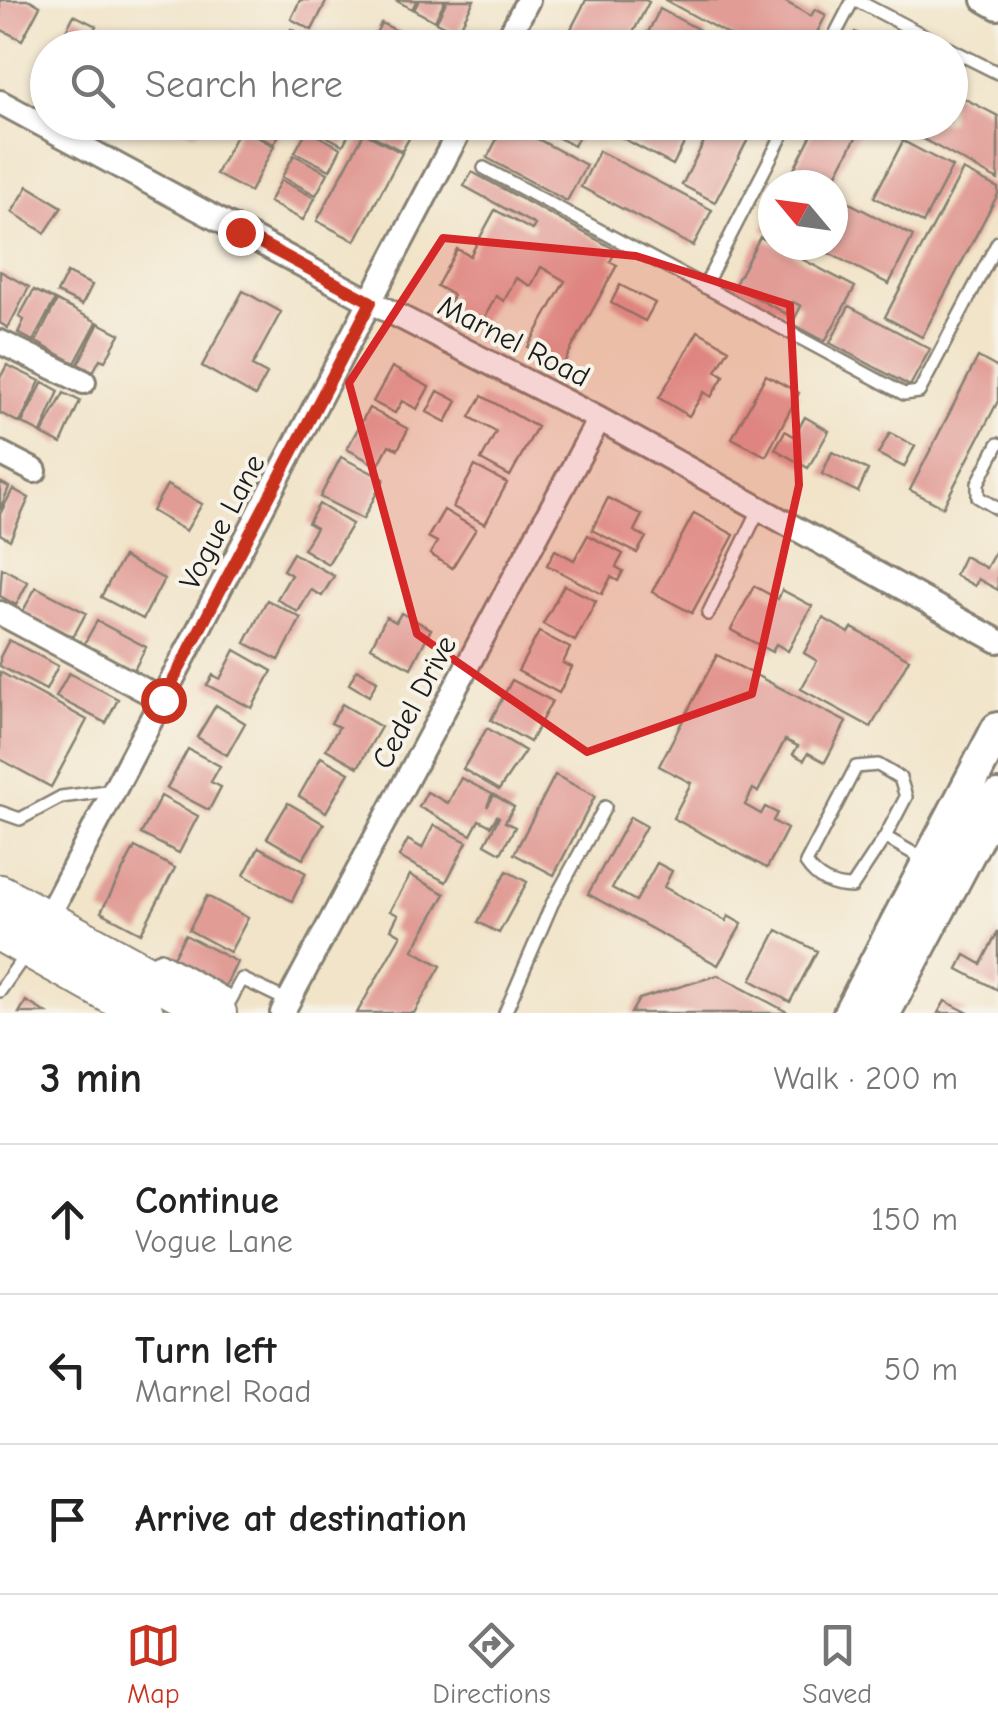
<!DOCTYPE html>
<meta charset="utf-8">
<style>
:root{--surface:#fff;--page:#f6f6f6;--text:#222;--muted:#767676;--line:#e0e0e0;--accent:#c8321e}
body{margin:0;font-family:"Comic Neue",sans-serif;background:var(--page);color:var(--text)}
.compass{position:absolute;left:758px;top:170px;width:90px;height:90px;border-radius:50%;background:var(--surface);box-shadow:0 2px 8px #0004;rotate:299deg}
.stop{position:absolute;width:30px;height:30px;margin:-22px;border:8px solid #c8321e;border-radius:50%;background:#fff}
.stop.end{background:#c8321e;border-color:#fff;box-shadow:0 2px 10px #0008}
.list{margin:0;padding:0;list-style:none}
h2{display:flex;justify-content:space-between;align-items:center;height:130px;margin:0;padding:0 40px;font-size:42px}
h2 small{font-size:32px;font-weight:400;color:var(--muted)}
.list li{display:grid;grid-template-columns:65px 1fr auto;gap:30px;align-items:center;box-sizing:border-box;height:150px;padding:0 40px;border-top:2px solid var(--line)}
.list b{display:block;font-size:38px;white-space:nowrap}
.list p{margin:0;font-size:32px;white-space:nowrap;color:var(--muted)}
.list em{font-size:32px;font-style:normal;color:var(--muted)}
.icon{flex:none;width:55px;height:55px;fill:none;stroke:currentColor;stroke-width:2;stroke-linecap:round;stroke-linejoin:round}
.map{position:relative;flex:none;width:998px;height:1013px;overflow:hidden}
.search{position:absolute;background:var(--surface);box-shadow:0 2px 8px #0004;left:30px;right:30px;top:30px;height:110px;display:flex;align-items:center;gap:25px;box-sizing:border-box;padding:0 35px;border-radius:55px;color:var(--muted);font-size:38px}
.sheet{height:580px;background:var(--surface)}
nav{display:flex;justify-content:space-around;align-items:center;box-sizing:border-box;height:140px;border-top:2px solid var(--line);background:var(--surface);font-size:28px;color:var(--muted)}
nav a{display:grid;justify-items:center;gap:5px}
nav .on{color:var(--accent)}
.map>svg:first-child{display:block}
.building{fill:#e19c96}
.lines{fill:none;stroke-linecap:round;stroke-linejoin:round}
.service-casing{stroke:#868072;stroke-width:16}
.minor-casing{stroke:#868072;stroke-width:28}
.secondary-casing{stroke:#868072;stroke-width:38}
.primary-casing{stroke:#868072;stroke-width:42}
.service{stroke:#fff;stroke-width:11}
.minor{stroke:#fff;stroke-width:22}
.secondary{stroke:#fff;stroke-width:32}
.primary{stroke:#fff;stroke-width:38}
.route{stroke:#c8321e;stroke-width:12}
.marked{fill:#d62828;fill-opacity:0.2;stroke:#d62828;stroke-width:8;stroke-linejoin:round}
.labels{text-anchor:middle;stroke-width:8;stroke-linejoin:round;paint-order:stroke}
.street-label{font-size:30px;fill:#1c1c1c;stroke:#f7f3e8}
</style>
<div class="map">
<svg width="998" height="1013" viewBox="0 0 998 1013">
<rect width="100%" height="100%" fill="#f7f3e8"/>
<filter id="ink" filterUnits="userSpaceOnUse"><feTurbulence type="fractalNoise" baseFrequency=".01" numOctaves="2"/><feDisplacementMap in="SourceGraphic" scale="20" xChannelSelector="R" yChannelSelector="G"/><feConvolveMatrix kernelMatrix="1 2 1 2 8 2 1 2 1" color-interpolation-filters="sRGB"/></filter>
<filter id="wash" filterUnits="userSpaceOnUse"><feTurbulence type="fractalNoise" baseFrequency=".0048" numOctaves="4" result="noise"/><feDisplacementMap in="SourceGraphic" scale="40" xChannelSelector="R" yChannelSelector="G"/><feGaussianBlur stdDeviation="2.25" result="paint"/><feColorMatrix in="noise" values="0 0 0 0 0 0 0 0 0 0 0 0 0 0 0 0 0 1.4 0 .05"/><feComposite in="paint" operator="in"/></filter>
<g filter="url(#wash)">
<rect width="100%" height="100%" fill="#f1e4c9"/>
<g id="blocks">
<path class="building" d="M0 0H30L40 6 22 40 0 29Z
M300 0H327L312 30 291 19Z
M395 0H417L412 9Z
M419 0H445L435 21 414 10Z
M447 0H474L457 33 436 22Z
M586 0H645L649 2 625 48H561Z
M665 0H782L811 16 815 9 826 15 809 48 799 43 797 48H753Z
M660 9 707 34 699 48H640Z
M74 15 96 26 86 45 92 48H57Z
M381 23 402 33 395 48H369Z
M291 29 325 48H281Z
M855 32 866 38 863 43 871 48H846Z
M950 91 998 116V180L892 122H950Z
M176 122H201L195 133Z
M242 122H286L274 144 240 126Z
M311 122H355L343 145 309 127Z
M369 122H418L402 151 364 131Z
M506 122 586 165 567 201 487 158Z
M529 122H586L574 146Z
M599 122H695L673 165 598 125Z
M714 122H757L715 202 682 185Z
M818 122H864L831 185H786Z
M240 128 274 146 250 192 216 174Z
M307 130 341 148 330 170 295 152Z
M364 133 402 153 355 241 317 221Z
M903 141 952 167 923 223 874 197Z
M599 151 712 210 693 246 581 187Z
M294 155 328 173 316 195 282 177Z
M963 170 998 188V194L922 337 885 317Z
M472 172 616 250 610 262 617 265 562 366 528 347 565 281 541 267 531 286 516 278 504 301 496 296 480 326 447 308 453 295 437 286 457 249 470 256 495 210 532 230 535 225 464 186Z
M281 180 315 198 303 220 269 202Z
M28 186 62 207 45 233 12 212Z
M834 195 913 236 889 284 813 245H833Z
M773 210V234L763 229Z
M760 237 855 287 825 341 792 324 801 306 793 302 787 314 734 286Z
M0 271 29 287 8 328 0 323Z
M67 273 92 285 82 305 57 293Z
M620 285 655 303 645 321 611 303Z
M34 290 55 300 33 341 18 333 24 320 19 317Z
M243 291 281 312 252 366 267 374 255 396 202 366Z
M57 301 97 322 75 363 36 342Z
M849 306 930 349 910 386 830 343Z
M99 323 120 334 105 361 100 359 93 372 78 364Z
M698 331 729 349 716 371 724 376 711 397 704 392 689 416 659 398Z
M978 357 998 368V401L943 507 910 490Z
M7 365 40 381 20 423 0 413V378Z
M392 367 429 387 417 409 402 401 395 413 373 402Z
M766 375 799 393 766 456 732 438Z
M43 382 59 391 41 433 22 423Z
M438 391 457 401 446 422 427 412Z
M64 393 80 401 61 444 42 434Z
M482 396 537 427 510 476 481 460 496 432 470 417Z
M369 408 408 429 398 449 389 445 378 466 347 449Z
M805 417 829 431 808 468 775 449 785 431 794 436Z
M890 433 915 446 904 467 878 454Z
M832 452 868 470 858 492 822 474Z
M341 457 384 479 363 519 320 497Z
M475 466 507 483 485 524 453 507Z
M0 482 9 487 0 510Z
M167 485 202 504 186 531 152 511Z
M13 489 29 498 10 540 0 534V514Z
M608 498 642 515 634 531 646 537 637 553 592 530Z
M319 504 352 524 328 564 303 549 316 528 308 523Z
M444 510 476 529 452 568 430 554 437 542 428 537Z
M694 513 734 535 692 613 652 592Z
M588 535 623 554 616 567 623 571 618 581 611 577 602 594 547 565 555 550 574 560Z
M998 547V590L978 579 975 586 955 575 964 556 986 568Z
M293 553 334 576 322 596 311 590 298 612 277 599 291 575 283 570Z
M123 557 164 579 143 619 101 597Z
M2 568 28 582 16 605 0 596Z
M564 585 596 601 575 641 543 624Z
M754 586 778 599 782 590 812 606 788 651 776 644 772 652 731 630Z
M36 587 86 613 73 637 23 611Z
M267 600 301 618 279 660 245 643Z
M401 613 431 629 411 668 371 647 386 617 396 622Z
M823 618 849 633 852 628 909 659 871 727 801 689 817 661 804 653Z
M97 621 146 647 134 670 84 644Z
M539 632 570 648 563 663 572 667 559 693 518 671Z
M9 640 58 666 46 690 0 666V657Z
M235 650 272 671 252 708 207 685 213 675 220 679Z
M717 655 846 722 825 762 808 753 804 760 793 754 798 746 785 740 758 792 753 789 745 805 761 814 765 807 777 813 773 821 787 829 767 868 673 818 691 783 659 766Z
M357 669 377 681 369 696 349 684Z
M0 672 87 720 51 787 0 759Z
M69 673 118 699 106 723 56 697Z
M512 680 552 701 530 742 491 720Z
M342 704 381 727 358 767 326 749 339 727 331 723Z
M216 705 245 723 227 755 197 737Z
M487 728 525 751 499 790 463 769Z
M188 749 220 766 211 782 221 787 209 810 167 788Z
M321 757 349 773 326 812 299 796Z
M555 775 595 796 554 875 514 854Z
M461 778 492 794 487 807 494 795 514 807 505 822 515 827 501 853 485 844 499 817 497 816 491 826 479 820 471 835 419 807 427 792 448 803Z
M161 796 198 816 179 853 141 834Z
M288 803 324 824 303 859 267 838Z
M630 817 646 826 612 888 636 901 657 863 672 871 664 887 726 921 728 916 742 924 718 965 588 894Z
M434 825 467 842 446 882 399 857 408 840 422 848Z
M135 847 175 868 141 933 101 912Z
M259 847 306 873 292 901 244 875Z
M507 871 527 882 499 933 478 922Z
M410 875 445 894 413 950 441 966 414 1013H357L401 935 391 929 398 915 390 911Z
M207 896 248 918 230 952 189 930Z
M777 930 817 951 790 1002 751 980Z
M998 931V990L958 969 965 955 981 964Z
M185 935 237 962 225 987 172 959Z
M718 975 789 1013H631L639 999Z
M26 1001 46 1013H19Z
M945 1001 969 1013H938Z"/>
</g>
</g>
<g filter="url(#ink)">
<use href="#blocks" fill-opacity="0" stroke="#868072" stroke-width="2.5"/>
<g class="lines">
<g class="service-casing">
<path id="service" d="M856 0 948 48
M828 48 853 0
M950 49 998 73
M484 168 904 394 919 392 998 242
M704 287 789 122
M998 444 978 483V497L998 509
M708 614 760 508
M0 812 20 819 61 797 114 790
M885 837 852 887C832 887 817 880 806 863L856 767 878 765 900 778 906 797 885 837 925 860
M149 971 156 960 161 958 231 997
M0 991 27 952
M230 1001 242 979 288 1001
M505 1013 552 904 605 807"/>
</g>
<g class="minor-casing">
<path id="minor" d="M984 0 998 8
M503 48 528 0
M0 102 371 302 599 419 998 641
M0 342 84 382
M0 453 35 471
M0 613 163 700
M41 930 464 122
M282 1013 599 419"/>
</g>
<g class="secondary-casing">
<path id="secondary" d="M850 1013 998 729
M884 1013 998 797"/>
</g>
<g class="primary-casing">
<path id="primary" d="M0 894 217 1013
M0 932 144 1013"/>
</g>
<use href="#service" class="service"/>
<use href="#minor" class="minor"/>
<use href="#secondary" class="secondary"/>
<use href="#primary" class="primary"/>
</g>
</g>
<g class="lines" filter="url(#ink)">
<path class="route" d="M163 700 371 302 240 232"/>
</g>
<path class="marked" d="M443 238 636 256 790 305 799 485 752 694 587 752 417 634 349 383Z"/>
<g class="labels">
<g class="street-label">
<text transform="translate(514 341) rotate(27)" y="10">Marnel Road</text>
<text transform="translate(222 522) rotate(-62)" y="10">Vogue Lane</text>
<text transform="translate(414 702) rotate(-62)" y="10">Cedel Drive</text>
</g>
</g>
</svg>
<svg class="compass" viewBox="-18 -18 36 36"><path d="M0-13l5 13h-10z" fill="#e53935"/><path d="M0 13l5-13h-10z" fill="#767676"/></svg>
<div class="stop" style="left:163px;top:700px"></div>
<div class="stop end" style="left:240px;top:232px"></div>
<div class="search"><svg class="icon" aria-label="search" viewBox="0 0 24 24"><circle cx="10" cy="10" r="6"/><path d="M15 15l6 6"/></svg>Search here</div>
</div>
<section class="sheet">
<h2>3 min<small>Walk · 200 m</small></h2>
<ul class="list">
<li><svg class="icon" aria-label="ahead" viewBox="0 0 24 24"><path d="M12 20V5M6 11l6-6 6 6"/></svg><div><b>Continue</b><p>Vogue Lane</p></div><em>150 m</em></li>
<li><svg class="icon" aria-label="left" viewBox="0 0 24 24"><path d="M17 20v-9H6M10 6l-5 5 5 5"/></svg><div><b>Turn left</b><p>Marnel Road</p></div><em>50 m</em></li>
<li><svg class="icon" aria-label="arrive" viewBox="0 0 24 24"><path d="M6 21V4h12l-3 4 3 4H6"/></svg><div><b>Arrive at destination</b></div></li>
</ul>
</section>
<nav>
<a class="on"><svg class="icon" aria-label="map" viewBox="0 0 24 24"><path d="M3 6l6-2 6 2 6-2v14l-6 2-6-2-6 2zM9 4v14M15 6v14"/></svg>Map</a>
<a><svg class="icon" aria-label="directions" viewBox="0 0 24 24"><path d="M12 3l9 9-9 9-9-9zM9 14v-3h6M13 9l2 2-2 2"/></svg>Directions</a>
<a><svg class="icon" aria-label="saved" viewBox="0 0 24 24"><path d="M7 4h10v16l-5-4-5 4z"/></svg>Saved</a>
</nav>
